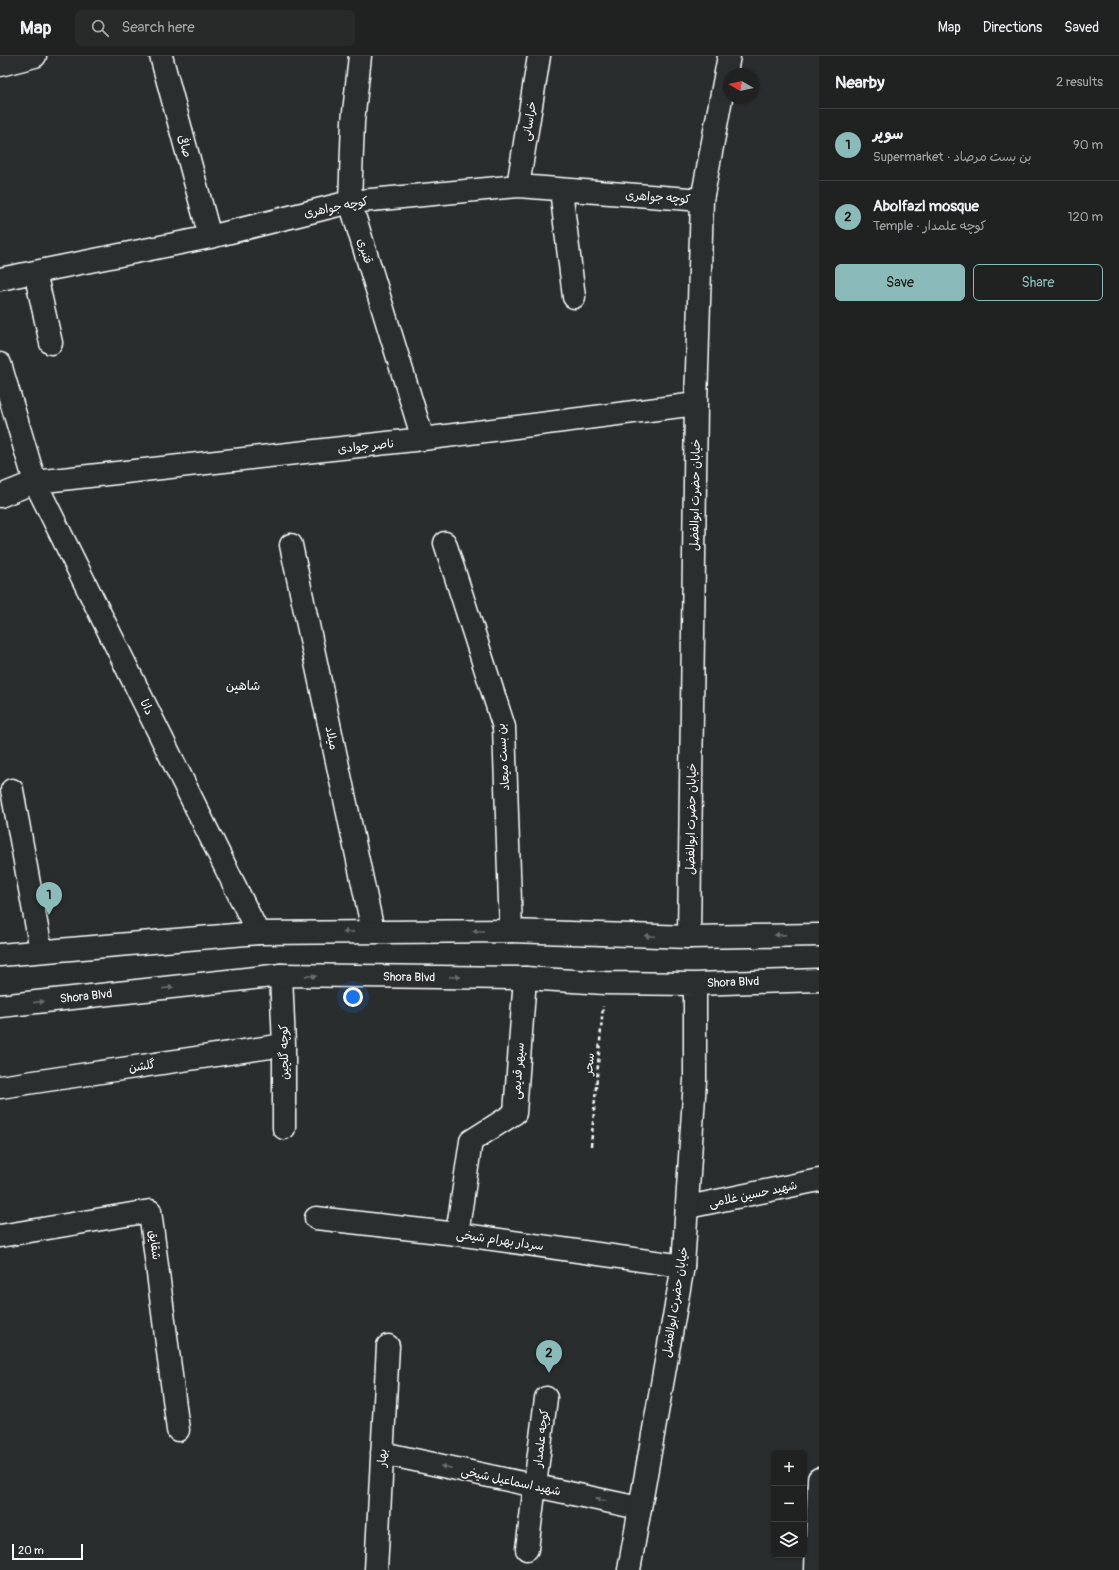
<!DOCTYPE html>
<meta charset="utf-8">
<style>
:root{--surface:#202222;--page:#282a2a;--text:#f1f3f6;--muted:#a2a4a5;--line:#3d3f40;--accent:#8bbbb9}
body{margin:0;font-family:Pangolin,"Playpen Sans Arabic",sans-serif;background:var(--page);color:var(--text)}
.controls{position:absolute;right:12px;bottom:12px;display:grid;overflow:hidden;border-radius:6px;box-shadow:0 1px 3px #0004}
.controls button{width:36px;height:36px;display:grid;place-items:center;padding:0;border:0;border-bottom:1px solid var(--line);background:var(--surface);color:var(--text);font:20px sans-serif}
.compass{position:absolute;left:723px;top:12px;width:36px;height:36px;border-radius:50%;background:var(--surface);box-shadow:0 1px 3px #0004;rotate:279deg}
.scale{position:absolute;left:12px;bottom:10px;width:71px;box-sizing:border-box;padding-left:4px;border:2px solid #fff;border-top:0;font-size:11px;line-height:14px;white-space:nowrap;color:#fff;-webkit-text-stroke:3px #2a2d2e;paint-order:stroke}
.you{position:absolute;left:353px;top:941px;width:14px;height:14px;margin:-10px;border:3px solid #fff;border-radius:50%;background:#1a73e8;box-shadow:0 0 0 6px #1a73e833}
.badge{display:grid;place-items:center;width:26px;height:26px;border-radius:50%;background:var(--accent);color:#111;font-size:13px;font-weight:700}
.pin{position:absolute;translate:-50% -33px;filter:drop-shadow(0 1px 2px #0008)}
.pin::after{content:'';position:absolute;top:21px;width:14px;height:12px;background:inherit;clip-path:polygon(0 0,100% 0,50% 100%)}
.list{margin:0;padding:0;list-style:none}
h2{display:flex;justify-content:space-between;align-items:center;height:52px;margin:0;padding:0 16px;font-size:17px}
h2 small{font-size:13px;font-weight:400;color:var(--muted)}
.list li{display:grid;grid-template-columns:26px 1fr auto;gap:12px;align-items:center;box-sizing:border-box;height:72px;padding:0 16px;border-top:1px solid var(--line)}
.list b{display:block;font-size:15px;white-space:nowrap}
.list p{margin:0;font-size:13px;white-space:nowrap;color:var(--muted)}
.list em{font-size:13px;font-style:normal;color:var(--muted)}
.actions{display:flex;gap:8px;padding:12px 16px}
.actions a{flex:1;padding:9px 0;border:1px solid var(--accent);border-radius:6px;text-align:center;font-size:14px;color:var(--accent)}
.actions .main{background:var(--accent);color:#111}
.icon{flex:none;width:22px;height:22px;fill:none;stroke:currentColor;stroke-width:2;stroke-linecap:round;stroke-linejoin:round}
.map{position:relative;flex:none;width:819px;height:1514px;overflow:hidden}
header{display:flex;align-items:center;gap:24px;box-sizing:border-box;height:56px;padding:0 20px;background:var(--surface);border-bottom:1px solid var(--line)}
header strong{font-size:19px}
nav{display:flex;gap:22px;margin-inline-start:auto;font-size:14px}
.search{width:280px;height:36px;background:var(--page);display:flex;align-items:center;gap:10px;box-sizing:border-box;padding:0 14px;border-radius:6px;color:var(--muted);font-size:15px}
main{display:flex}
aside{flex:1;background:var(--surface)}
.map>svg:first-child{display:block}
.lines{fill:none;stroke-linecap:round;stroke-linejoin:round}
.street-casing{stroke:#fff;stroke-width:25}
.secondary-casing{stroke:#fff;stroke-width:25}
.path{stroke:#fff;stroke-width:2.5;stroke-dasharray:4 3;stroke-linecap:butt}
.street{stroke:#2a2d2e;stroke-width:22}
.secondary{stroke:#2a2d2e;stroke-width:22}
.oneway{fill:#6a6c6d}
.labels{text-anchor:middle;stroke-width:3.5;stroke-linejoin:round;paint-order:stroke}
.street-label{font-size:12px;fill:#fff;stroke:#2a2d2e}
.neighbourhood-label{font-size:13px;fill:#fff;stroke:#2a2d2e}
</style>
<header>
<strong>Map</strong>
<div class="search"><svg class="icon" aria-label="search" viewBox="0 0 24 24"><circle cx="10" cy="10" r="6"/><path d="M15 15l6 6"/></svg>Search here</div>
<nav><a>Map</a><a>Directions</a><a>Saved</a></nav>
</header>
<main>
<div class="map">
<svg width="819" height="1514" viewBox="0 0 819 1514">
<rect width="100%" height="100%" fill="#2a2d2e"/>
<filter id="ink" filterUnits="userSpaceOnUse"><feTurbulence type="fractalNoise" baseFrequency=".025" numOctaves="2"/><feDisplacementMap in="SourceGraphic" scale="8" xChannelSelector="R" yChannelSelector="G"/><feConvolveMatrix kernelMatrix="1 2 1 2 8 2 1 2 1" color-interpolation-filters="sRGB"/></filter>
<g filter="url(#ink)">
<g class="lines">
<g class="street-casing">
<path id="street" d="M161 0 210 181
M360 0 353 66 350 146 423 383
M0 9 35 0
M518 130 539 0
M561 134 574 241
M35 216 51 287
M0 223 210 181 350 146 518 130 702 144
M0 308 35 426 258 877
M0 440 35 426 423 383 696 348
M445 487 504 671 511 875
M291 489 373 875
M12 734 41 894
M689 881 696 348 702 144 729 0
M281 919 284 989V1072
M0 1031 284 989
M688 1151 819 1124
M316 1162 457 1178 683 1210
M457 1178 471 1085 515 1057 525 922
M0 1180 150 1155 178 1374
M382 1397 639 1452
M527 1493 546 1342
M376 1514 388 1290
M816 1514 819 1423"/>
</g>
<g class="secondary-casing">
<path id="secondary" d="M0 899 258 877 511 875 689 881 819 879
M0 950 281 919 525 922 605 927 695 928 819 924
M629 1514 683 1210 695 1024V928"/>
</g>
<path class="path" d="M591 1090 603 950"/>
<use href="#street" class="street"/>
<use href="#secondary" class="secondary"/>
</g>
<defs><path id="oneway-solid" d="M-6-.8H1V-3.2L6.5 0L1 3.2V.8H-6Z"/></defs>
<g class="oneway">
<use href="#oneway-solid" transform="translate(478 875) rotate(180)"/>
<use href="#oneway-solid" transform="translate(348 876) rotate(179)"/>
<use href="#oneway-solid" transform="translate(780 879) rotate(179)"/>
<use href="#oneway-solid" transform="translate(650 880) rotate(-178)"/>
<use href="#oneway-solid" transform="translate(311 920) rotate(1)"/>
<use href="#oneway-solid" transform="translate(455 921) rotate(1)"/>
<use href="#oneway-solid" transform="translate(168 932) rotate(-6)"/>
<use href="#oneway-solid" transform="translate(39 946) rotate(-6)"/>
<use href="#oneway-solid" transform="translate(446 1411) rotate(-168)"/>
<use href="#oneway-solid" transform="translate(601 1444) rotate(-167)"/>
</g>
</g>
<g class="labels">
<g class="street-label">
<text transform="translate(529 65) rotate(-81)" y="4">خراسانی</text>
<text transform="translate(185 90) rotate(75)" y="4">صافی</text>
<text transform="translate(658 141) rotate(4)" y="4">کوچه جواهری</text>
<text transform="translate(336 151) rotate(-11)" y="4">کوچه جواهری</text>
<text transform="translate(365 195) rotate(73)" y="4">قنبری</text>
<text transform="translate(366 390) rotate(-6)" y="4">ناصر جوادی</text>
<text transform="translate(695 439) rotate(-89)" y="4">خیابان حضرت ابوالفضل</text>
<text transform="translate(147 651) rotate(64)" y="4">دانا</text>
<text transform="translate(332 682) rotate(78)" y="4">میلاد</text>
<text transform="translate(503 701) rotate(-94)" y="4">بن بست میعاد</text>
<text transform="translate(691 763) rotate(-89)" y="4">خیابان حضرت ابوالفضل</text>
<text transform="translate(409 921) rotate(1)" y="4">Shora Blvd</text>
<text transform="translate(733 926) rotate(-2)" y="4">Shora Blvd</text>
<text transform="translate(86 940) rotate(-6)" y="4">Shora Blvd</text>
<text transform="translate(284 996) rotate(-91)" y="4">کوچه گلچین</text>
<text transform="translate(589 1008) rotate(-85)" y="4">سحر</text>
<text transform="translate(142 1010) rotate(-8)" y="4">گلشن</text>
<text transform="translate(518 1015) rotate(-86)" y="4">سپهر قدیمی</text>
<text transform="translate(753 1138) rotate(-12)" y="4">شهید حسین غلامی</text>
<text transform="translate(500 1184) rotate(8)" y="4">سردار بهرام شیخی</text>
<text transform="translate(155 1189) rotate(83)" y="4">شقایق</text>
<text transform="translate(675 1246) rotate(-81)" y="4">خیابان حضرت ابوالفضل</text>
<text transform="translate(541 1382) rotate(-83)" y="4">کوچه علمدار</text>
<text transform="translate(382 1402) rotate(-87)" y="4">بهار</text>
<text transform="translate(511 1425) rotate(12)" y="4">شهید اسماعیل شیخی</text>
</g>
<g class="neighbourhood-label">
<text x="243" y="634">شاهین</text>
</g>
</g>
</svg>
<div class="controls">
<button>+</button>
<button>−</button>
<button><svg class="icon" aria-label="layers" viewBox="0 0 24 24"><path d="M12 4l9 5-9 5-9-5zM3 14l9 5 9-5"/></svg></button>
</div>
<svg class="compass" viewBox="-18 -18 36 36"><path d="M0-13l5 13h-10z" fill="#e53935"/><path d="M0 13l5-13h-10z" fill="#a2a4a5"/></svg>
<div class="scale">20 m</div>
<div class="you"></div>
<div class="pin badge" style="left:49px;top:859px">1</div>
<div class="pin badge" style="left:549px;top:1317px">2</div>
</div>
<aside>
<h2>Nearby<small>2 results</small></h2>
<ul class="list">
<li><span class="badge">1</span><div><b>سوپر</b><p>Supermarket · بن بست مرصاد</p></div><em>90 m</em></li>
<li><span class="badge">2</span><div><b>Abolfazl mosque</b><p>Temple · کوچه علمدار</p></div><em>120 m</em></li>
</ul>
<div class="actions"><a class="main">Save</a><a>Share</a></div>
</aside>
</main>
